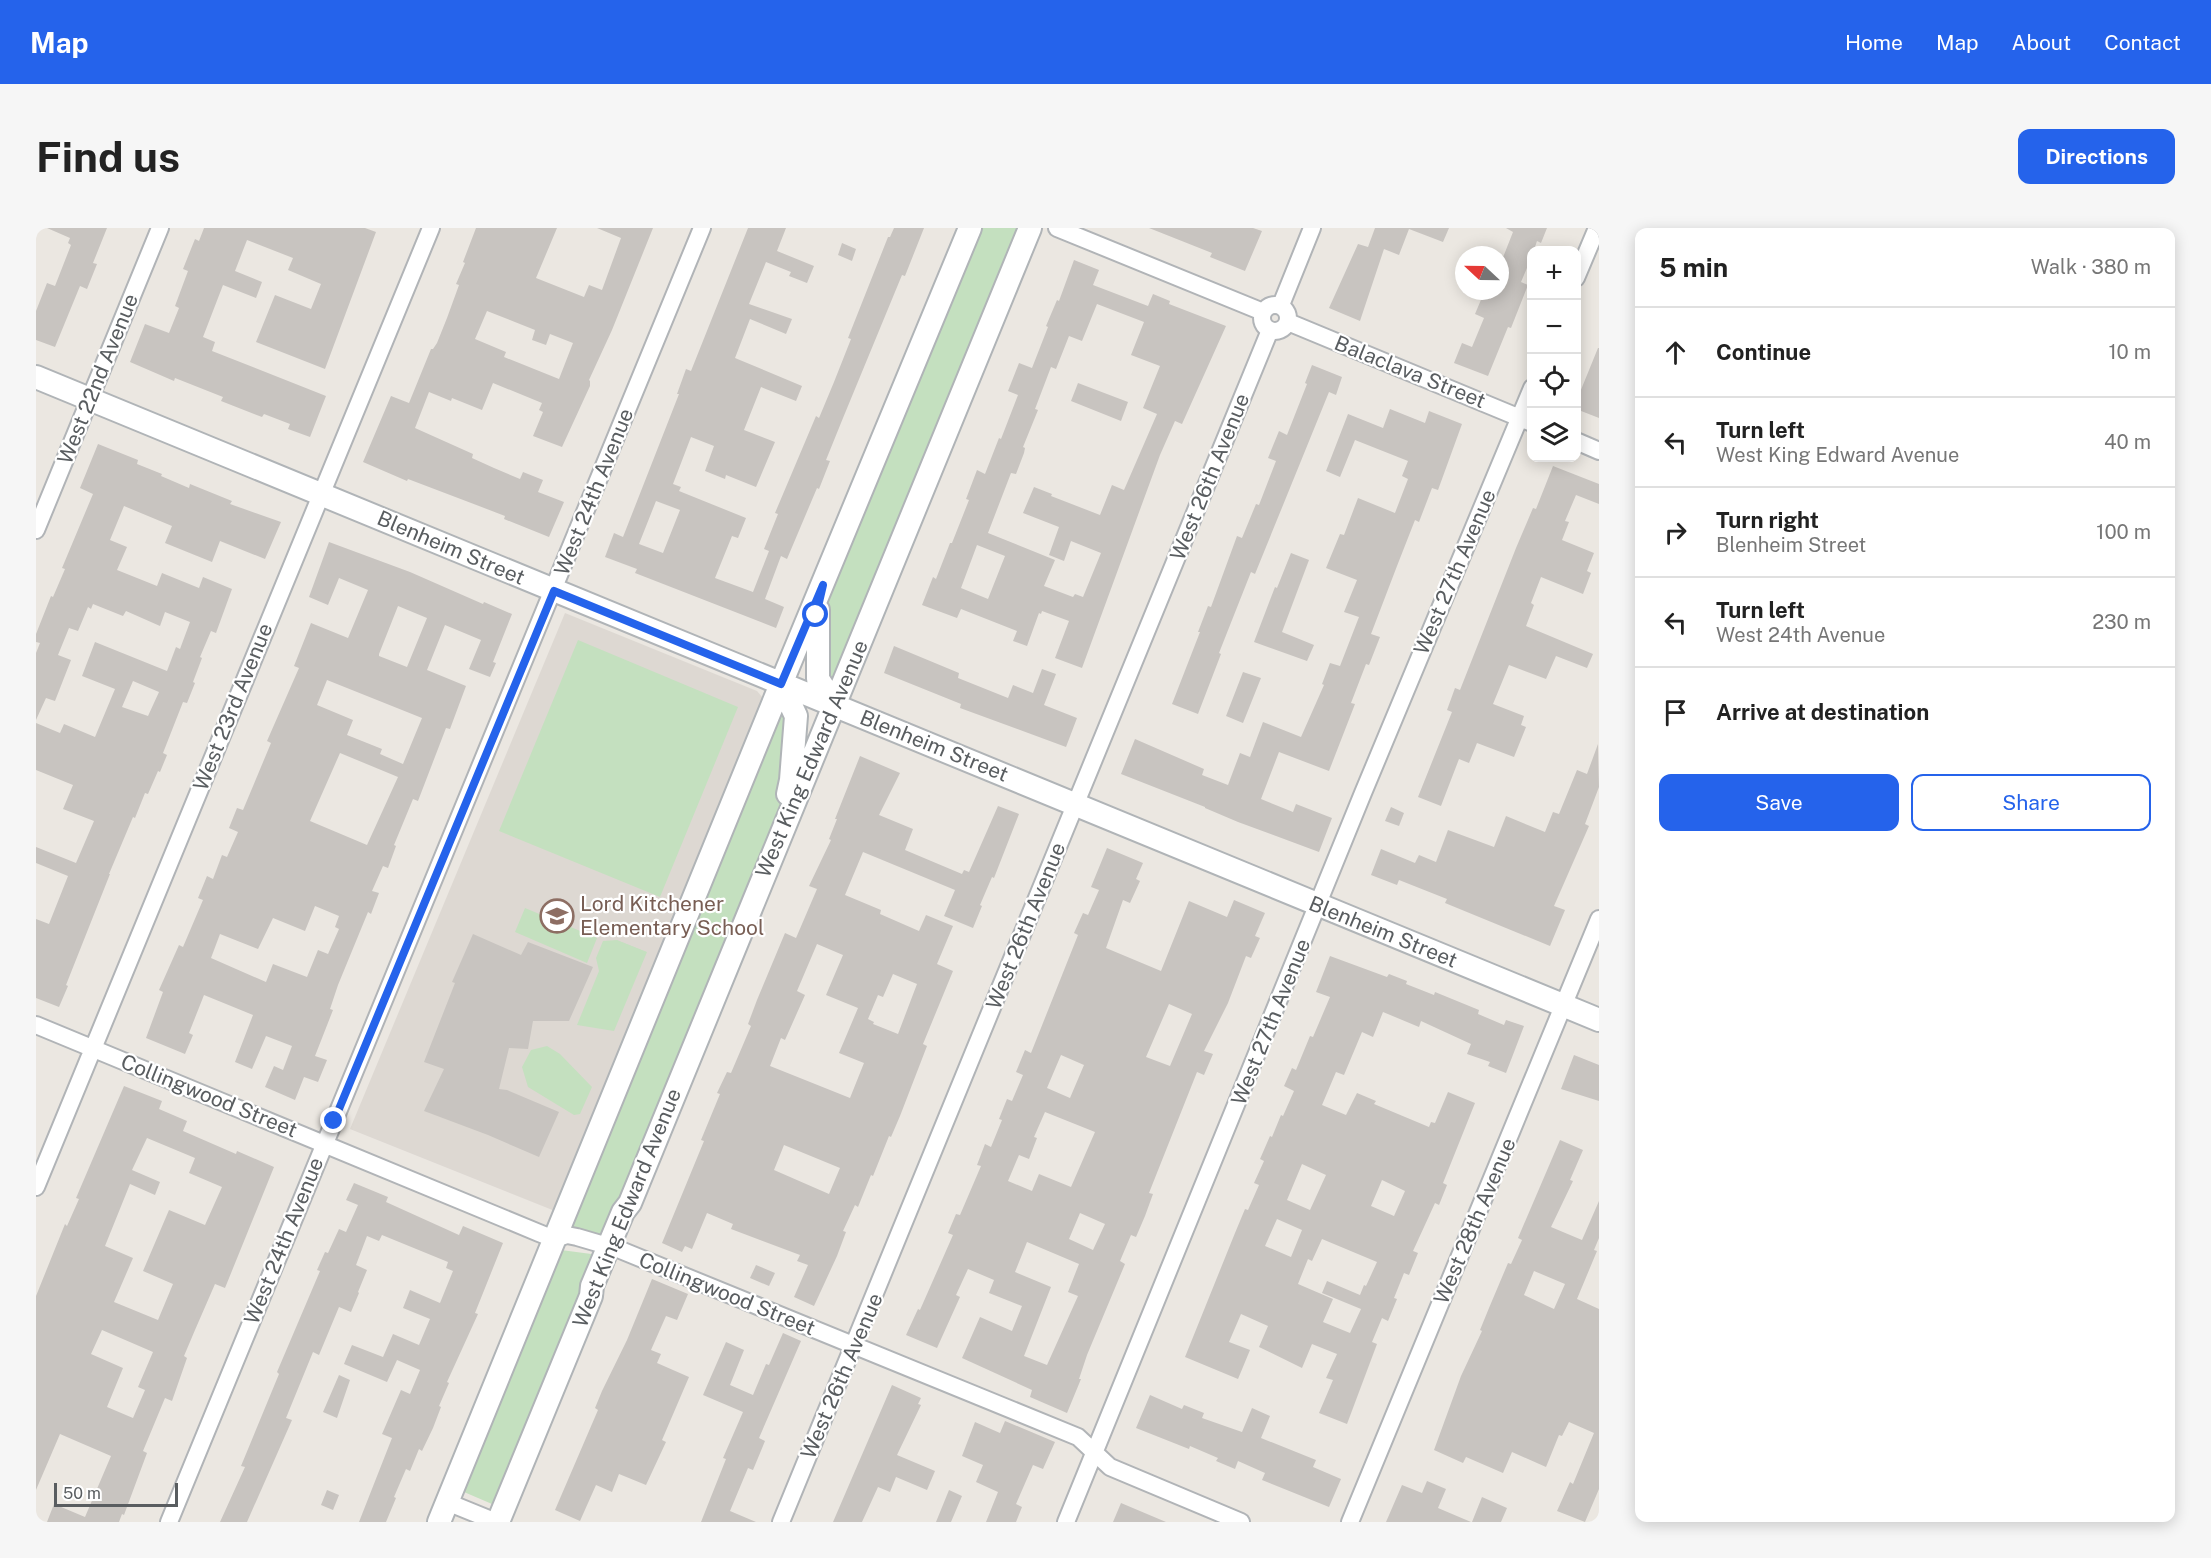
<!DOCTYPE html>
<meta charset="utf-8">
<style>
:root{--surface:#fff;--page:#f6f6f6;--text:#222;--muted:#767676;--line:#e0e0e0;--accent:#2563eb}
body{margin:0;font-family:"Public Sans",sans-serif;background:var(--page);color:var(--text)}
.controls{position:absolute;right:18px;top:18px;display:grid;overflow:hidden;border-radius:12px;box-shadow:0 3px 15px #0003}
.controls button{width:54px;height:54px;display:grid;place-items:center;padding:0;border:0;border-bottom:2px solid var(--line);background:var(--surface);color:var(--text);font:30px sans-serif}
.compass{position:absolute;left:1419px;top:18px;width:54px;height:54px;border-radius:50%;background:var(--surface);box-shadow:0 3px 15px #0003;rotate:292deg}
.scale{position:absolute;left:18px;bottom:15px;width:124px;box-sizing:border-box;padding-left:6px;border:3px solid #595d60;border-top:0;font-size:16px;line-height:21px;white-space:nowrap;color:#595d60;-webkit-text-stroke:4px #fff;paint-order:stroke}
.stop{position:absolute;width:18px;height:18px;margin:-14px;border:4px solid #2563eb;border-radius:50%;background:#fff}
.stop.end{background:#2563eb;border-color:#fff;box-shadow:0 2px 6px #0008}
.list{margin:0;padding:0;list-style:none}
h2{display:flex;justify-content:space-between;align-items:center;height:78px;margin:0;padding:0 24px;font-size:26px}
h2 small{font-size:20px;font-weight:400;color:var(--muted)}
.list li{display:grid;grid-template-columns:39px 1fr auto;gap:18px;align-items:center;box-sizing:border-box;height:90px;padding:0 24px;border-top:2px solid var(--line)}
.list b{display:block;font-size:22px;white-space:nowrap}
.list p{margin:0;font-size:20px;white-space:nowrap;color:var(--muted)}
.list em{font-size:20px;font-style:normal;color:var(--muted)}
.actions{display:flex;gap:12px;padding:18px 24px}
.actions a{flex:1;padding:14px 0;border:2px solid var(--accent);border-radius:12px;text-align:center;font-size:21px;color:var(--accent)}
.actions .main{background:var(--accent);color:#fff}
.icon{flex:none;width:33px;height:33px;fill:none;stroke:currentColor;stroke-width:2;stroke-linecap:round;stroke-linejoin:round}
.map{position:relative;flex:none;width:1563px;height:1294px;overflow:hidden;border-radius:12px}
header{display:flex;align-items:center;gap:36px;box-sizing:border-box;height:84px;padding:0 30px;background:var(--accent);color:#fff}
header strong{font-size:28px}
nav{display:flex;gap:33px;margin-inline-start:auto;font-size:21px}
.intro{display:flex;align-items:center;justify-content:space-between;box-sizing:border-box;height:144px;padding:0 36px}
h1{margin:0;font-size:42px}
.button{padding:15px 27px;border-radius:12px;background:var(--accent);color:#fff;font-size:21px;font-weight:700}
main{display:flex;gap:36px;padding:0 36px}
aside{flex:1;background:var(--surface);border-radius:12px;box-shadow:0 3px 15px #0003}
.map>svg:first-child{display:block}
.education{fill:#ddd8d2}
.green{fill:#c4e0bf}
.building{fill:#c8c4c0;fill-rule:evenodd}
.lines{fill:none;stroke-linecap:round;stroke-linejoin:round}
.street-casing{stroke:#b1b4b7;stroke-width:20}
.secondary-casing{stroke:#b0b4b7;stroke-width:26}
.street{stroke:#fff;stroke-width:16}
.secondary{stroke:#fff;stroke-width:22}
.route{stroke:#2563eb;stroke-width:8}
.labels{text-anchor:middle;stroke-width:4.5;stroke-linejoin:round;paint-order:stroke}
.street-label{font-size:21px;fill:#595d60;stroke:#fff}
.education-label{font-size:21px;fill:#785e54;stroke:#fff;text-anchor:start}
</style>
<header>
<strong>Map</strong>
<nav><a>Home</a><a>Map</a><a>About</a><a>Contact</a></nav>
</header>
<div class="intro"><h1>Find us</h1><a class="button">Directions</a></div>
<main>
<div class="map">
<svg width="1563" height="1294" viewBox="0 0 1563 1294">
<rect width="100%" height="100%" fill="#ebe7e1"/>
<path class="education" d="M529 385 721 463 727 470 519 983 314 901Z"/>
<path class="green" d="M944 0H985L800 454 786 449 787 385 796 358Z
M542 412 702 479 624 669 463 603Z
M746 486 755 489 750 561 730 621 575 995C559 1016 556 1008 533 1001L743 488Z
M489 680 561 710 551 735 479 704Z
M581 712 611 724 578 803 541 797 563 743 560 730 567 713Z
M511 818 524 826 556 859 544 886 538 887 492 859 486 839 495 822Z
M525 1022 563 1027 460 1272 456 1276 428 1264 427 1259Z"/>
<path class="building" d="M11 0H71L57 35 61 36 51 61 44 58 19 119 0 112V83L11 55 19 58 35 17 32 15 34 10Z
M168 0H329L340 4 289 141 220 114 239 67 275 81 285 56 252 42 257 30 211 12 199 43 226 54 220 70 187 57 167 109 179 114 176 123 290 168 274 209 252 201 254 196 228 186 226 189 185 173 187 169 139 150 138 153 94 134 109 96 133 105 143 80 139 78 152 43 147 41 159 11 163 13Z
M440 0H521L500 50 548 69 553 57 566 62 585 10 561 0H617L576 102 553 152 554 153V158L526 219 497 208 507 184 503 182 506 175 457 155 446 182 416 170 415 173 393 164 379 200 437 226 436 230 458 240 484 251 487 244 507 252 502 264 528 274 513 309 468 291 469 288 443 278 372 251 371 253 327 234 355 168 373 175 395 121H397L401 115 411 90 423 57 420 56 429 35 427 34ZM451 83 499 102 496 112 510 117 514 106 537 115 523 151 468 129 470 124 439 111Z
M712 0H750L741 23 778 38 771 55 753 48 755 44 730 34 713 76 756 91 750 106 714 91 699 130 766 158 760 173 725 159 708 202 739 214 720 259 690 247 689 251 669 243 678 218 655 209 637 256 645 259 643 263 710 290 702 310 696 308 679 350 717 364 733 323 728 321 742 286 739 285 780 188 783 190 798 154 815 111 812 110 852 9H854L858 0H888L869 48 866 47 807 190 790 232 794 233 783 261 781 260 751 331 745 328 729 371 748 379 740 400 599 345 601 341 569 329 578 305 587 309 643 166H641L650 141 655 143ZM620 273 644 282 627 325 603 316Z
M1113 0H1217L1226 3 1209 43 1174 29 1176 25Z
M1339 0H1413L1407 14 1373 1 1363 27 1348 21 1324 93 1293 80 1322 16 1332 19Z
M1470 0H1511L1505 15 1501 13 1498 22H1496V28L1485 54 1492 57 1475 100 1472 99 1452 148 1418 135 1426 115 1436 119 1448 90 1439 86 1447 67 1455 71 1458 63H1464V37L1477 4Z
M806 15 820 21 816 33 802 27Z
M1038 32 1063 42 1057 57 1112 78 1117 66 1134 73 1133 76 1190 98 1146 196 1139 193 1124 227 1046 440 1019 430 1033 393 1006 383 1005 386 1003 385 991 418 977 413 981 403 925 381 921 390 886 377 897 349 900 351 914 315H916L933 272 930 271 941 242 949 246 963 210 965 211 982 167 972 163 983 135 996 140 1012 99 1010 98 1021 72 1023 73ZM1061 76 1108 94 1095 127 1124 138 1107 180 1121 186 1088 262 1076 257 1064 287 1015 268 1016 266 998 259 987 285 1023 299 1013 327 1028 333 1035 313 1065 325 1047 369 1039 366 1037 369 1008 358 1019 332 952 305 975 245 980 246 988 225 989 220 987 219 1002 182 999 181 1015 139 1020 141 1033 108 1046 113ZM941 317 969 328 952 371 925 360Z
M1562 120H1563V190L1540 181V174Z
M1276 137 1306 149 1300 167 1293 164 1219 346 1215 344 1183 425 1185 426 1162 486 1136 476 1164 404H1162L1172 378 1175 379 1201 308 1206 310 1220 276 1223 277 1240 233 1232 230 1243 203 1251 207 1271 156 1269 155Z
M1042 155 1092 174 1085 193 1035 173Z
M1354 181 1389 195 1393 183 1426 196 1402 262 1396 260 1383 294 1379 292 1361 338 1335 406 1344 409 1333 437 1330 436 1315 475 1319 476 1293 543 1243 524 1225 571 1257 584 1260 576 1296 590 1283 624 1202 594 1169 580V579L1085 546 1099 511 1168 541 1166 547 1192 557 1204 525 1214 529 1227 494 1265 509 1288 457 1286 456 1294 435 1304 438 1323 389 1308 384 1321 352 1290 340 1304 306 1308 307 1322 270 1359 285 1372 251 1366 248 1372 233 1319 212 1304 249 1290 243 1312 186 1347 200Z
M62 216 102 232 101 236 126 246 125 248 153 260 154 256 196 273 194 276 245 294 229 331 184 313 176 334 129 315 136 298 88 278 74 312 91 319 81 342 121 358 126 345 163 360 167 349 196 361 180 405 175 403 164 429 166 430 157 454 159 455 151 475 147 474 127 525 131 527 124 544 122 543 112 566 109 565 99 590 97 589 73 646H74L30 757 32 758 23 779 0 770V691L13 696 32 648 0 635V619L40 635 58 593 27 581 37 557 0 542V495L24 505 28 496 59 509 79 461 46 448 59 414 131 443 140 419 144 421 154 394 129 384 124 398 90 383 87 388 57 376 55 381 52 379 42 403 33 400 22 427 35 432 19 473 10 470 0 492V425L4 415 0 414V406L15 368 17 369 29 341 26 340 57 266 44 260ZM97 453 123 464 112 488 86 479Z
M1517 238 1563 256V276L1540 267 1529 293 1533 294 1526 312 1558 325 1551 343 1555 345 1547 366 1505 349 1495 375 1498 377 1490 398 1557 426 1551 440 1520 428 1510 451 1473 437 1457 476 1488 488 1485 497 1490 499 1478 529 1441 515 1433 535 1423 531 1405 578 1382 569 1416 484 1411 482 1419 460 1424 462 1480 320 1497 280 1500 281Z
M293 314 374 344 447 376 448 374 476 386 457 434 460 435 454 449 433 441 445 412 409 397 391 442 430 458 414 501 410 500 382 573 377 571 358 617 360 618 352 640 347 638 336 663 343 665 335 686 332 684 302 757 294 781 297 782 279 828 291 832 282 854 268 849 259 872 229 859 238 838 247 842 256 818 230 808 216 841 199 834 217 787 168 767 153 805 157 807 149 826 110 810 127 764 123 762 143 717 147 719 167 672 162 670 171 648 177 651 186 627 191 629 202 604 193 600 201 580 207 582 235 515 231 513 263 440 258 438 275 395 312 410 332 362 303 350 292 377 273 369ZM362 378 391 390 371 439 343 428V426ZM291 452 386 490 367 536 344 526 346 521 311 507 317 492 281 477ZM304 525 362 549 331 617 274 593ZM279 678 303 688 299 699 303 701 292 726 282 722 271 749 237 736 230 754 175 730 184 706 222 721 237 690 269 703Z
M1255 325 1273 332 1246 404 1278 417 1271 433 1218 414 1239 359 1241 360Z
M858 418 923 445 922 450 972 470 977 457 997 465 1006 441 1020 446 1008 477 1041 490 1030 519 924 480 925 476 848 445Z
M1207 444 1225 450 1207 495 1190 488Z
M1562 516 1563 559 1549 596 1553 598 1518 678 1529 682 1514 718 1409 675 1411 671 1363 652 1361 657 1335 647 1345 621 1379 635 1383 627 1400 634 1412 602 1458 619 1470 588 1509 604 1517 584 1523 586 1541 542 1551 546Z
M824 528 864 545 843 587 877 601 869 622 926 646 928 642 933 644 962 578 983 586 958 650 956 649 944 677 946 678 937 700 908 688 919 662 827 624 809 667 845 682 844 686 883 703 890 687 917 698 901 736 917 743 887 816 891 818 864 888 855 909 853 908 837 948 835 947 822 979 819 977 807 1003 810 1004 801 1028 778 1078 758 1069 772 1037 761 1033 764 1027 695 1001 697 996 671 985 656 1021 649 1018 646 1024 626 1015 668 913 665 912 684 866 681 865 691 844 695 845 715 798 712 796 721 772 749 705 760 710 781 661 773 658 795 612 793 611 801 591H799ZM781 716 807 727 790 767 822 780 803 825 828 835 814 870 734 838 745 810 749 812 769 767 761 763ZM857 746 881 756 862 806 837 796 838 794 832 791 842 767 847 769ZM748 917 804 940 793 966 738 942Z
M1355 579 1368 585 1363 598 1349 593Z
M1071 620 1107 635 1100 651 1104 653 1094 675 1087 672 1070 720 1125 743 1153 673 1191 689 1198 672 1229 685 1219 708 1224 710 1215 730 1210 728 1192 775 1168 823 1177 826 1168 847 1161 844 1113 965 1117 966 1109 988 1100 1009 1095 1007 1084 1033 1089 1036 1051 1127 1043 1151H1045L1031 1185 994 1169 996 1162 926 1130 944 1089 976 1103 986 1078 953 1065 958 1052 932 1041 920 1067 924 1069 901 1120 870 1107 882 1081 884 1082 917 1007 912 1005 920 986 924 987 945 938 941 937 949 916 955 919 966 892 963 891 971 871 976 873 987 847 980 844 989 822 995 825 1042 707 1038 705 1047 685 1052 687 1063 662 1055 659ZM1133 776 1156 786 1134 838 1110 829ZM1025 827 1048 837 1034 870 1011 860ZM1009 884 1059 904 1035 959 1003 946 996 963 972 953 983 927 993 931 1001 910 998 909ZM1044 985 1069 996 1057 1022 1033 1011ZM991 1014 1043 1036 1032 1064 1042 1068 1011 1137 988 1128 1015 1059 979 1044Z
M437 706 485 727 492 714 557 739 533 793H497L492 821 473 820 463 861 471 862 523 884 503 929 452 907 388 883 408 841 388 834 419 755 416 754Z
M1294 728 1351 749 1353 746 1371 753 1370 756 1398 767 1399 764 1443 782 1442 786 1468 797 1470 792 1488 798 1470 845 1452 838 1454 834 1431 826 1435 816 1385 793 1383 799 1347 784 1337 809 1326 804 1308 847 1300 844 1286 877 1310 887 1321 865 1340 873 1338 876 1393 899 1395 894 1399 895 1412 864 1439 875 1407 955 1411 957 1403 977 1399 975 1377 1023 1382 1025 1373 1047 1368 1045 1358 1070 1361 1071 1352 1093 1346 1090 1336 1114 1341 1116 1311 1196 1283 1185 1297 1152 1290 1150 1301 1126 1276 1116 1266 1140 1223 1119 1232 1098 1205 1086 1193 1114 1214 1122 1202 1151 1149 1129 1199 1005 1209 981 1212 982 1223 957 1218 955 1228 933 1224 931 1234 908 1236 909 1245 887 1247 888 1258 863 1248 858 1256 840 1260 842 1274 808 1277 809 1294 769 1280 764ZM1266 936 1290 947 1274 982 1251 972ZM1346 952 1369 963 1358 988 1335 978ZM1241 991 1266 1002 1255 1029 1229 1018ZM1286 1011 1341 1034 1330 1058 1328 1057 1324 1067 1291 1053 1286 1065 1325 1081 1314 1105 1287 1094 1297 1071 1262 1056 1272 1031 1276 1033Z
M1538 827 1563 837V873L1525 861Z
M88 858 126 873 123 881 151 893 147 903 200 926 201 923 238 939 189 1060 179 1056 159 1102 148 1128 151 1130 136 1173 129 1170 107 1223 111 1225 88 1287 86 1286 83 1294H11L18 1276 49 1289 75 1228 24 1206 0 1262V1068L29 996 31 998 43 971 40 970ZM111 910 159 930 153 945 186 959 169 997 133 982 107 1043 137 1056 122 1092 78 1074 97 1030 69 1018 94 956 119 967 124 954 96 942ZM66 1102 117 1124 102 1159 109 1162 97 1190 71 1179 87 1140 55 1126Z
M1524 912 1547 922 1534 952 1537 953 1515 999 1546 1012 1563 973V1010L1558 1022 1561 1023 1541 1071 1563 1081V1261L1549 1294 1521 1283 1534 1254 1537 1256 1558 1205 1533 1194 1526 1208 1523 1207 1510 1239 1476 1224 1467 1245 1430 1229 1427 1235 1398 1222 1425 1148 1446 1103 1444 1102 1453 1080 1472 1035 1475 1036 1486 1012 1482 1010ZM1498 1043 1529 1056 1518 1081 1488 1067Z
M318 955 352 969 350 974 423 1007 427 998 467 1015 439 1085 442 1086 411 1154 413 1155 403 1178 405 1179 397 1200 386 1223 383 1221 374 1243 370 1241 358 1269 360 1270 350 1294H323L356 1210 346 1206 365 1162 374 1166 384 1142 361 1132 351 1154 308 1136 310 1131 316 1117 347 1129 357 1106 383 1117 394 1091 367 1080 374 1062 404 1075 417 1043 410 1040 412 1034 346 1007 343 1013 331 1008 320 1037 331 1042 322 1064 323 1065 315 1084 303 1079 283 1127 277 1124 250 1190 256 1192 211 1294H184L209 1239 205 1238 243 1146 241 1144 284 1043 281 1042 289 1024 292 1025 303 1001 310 1004 322 977 310 972Z
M720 1037 739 1045 733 1058 714 1050Z
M616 1051 652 1066 641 1092 630 1088 615 1122 625 1126 621 1135 653 1149 626 1212 630 1214 610 1257 583 1246 576 1264 560 1257 544 1293 519 1282 562 1182 559 1180 566 1163 591 1112Z
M747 1105 765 1113 723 1210 729 1213 717 1242 712 1240 694 1283 720 1294H665L690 1231 687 1230 707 1184 667 1167 690 1114 708 1122 694 1157 717 1167 730 1136 733 1137Z
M303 1147 314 1152 301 1190 287 1184Z
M856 1157 885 1170 882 1176 885 1177 861 1227 899 1243 891 1262 860 1249 854 1264 842 1259 826 1294H797Z
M1114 1167 1146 1181 1148 1177 1168 1185 1166 1190 1206 1204 1216 1180 1234 1188 1225 1210 1280 1232 1277 1239 1305 1251 1293 1279 1226 1252 1229 1245 1202 1233 1199 1241 1180 1233 1182 1230 1154 1218 1153 1221 1100 1200Z
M969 1193 1019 1214 1007 1241 997 1237 980 1276 986 1279 980 1294H950L962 1264 940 1254 947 1237 926 1228 939 1194 964 1205Z
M1391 1253 1410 1261 1402 1280 1435 1294H1350L1366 1257 1386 1265Z
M291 1262 303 1267 297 1282 285 1277Z
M913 1262 926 1268 915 1294H900Z
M1446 1269 1471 1280 1465 1294H1436Z
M1085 1275 1130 1294H1077Z"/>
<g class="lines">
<g class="street-casing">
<path id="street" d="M1021 0 1227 84
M1540 50 1561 0
M1226 90a13 13 0 1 1 26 0a13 13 0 1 1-26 0Z
M1245 77 1276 0
M1252 94 1496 195
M1540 213 1563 223
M0 302 124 0
M0 797 503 1005 518 1011 531 1007 541 1009 582 1021 1042 1209 1074 1239 1205 1294
M0 959 395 0
M411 1274 460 1294
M133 1294 666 0
M745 1294 1234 102
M1030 1294 1327 565 1496 160
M1314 1294 1563 691"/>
</g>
<g class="secondary-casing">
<path id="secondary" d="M0 149C522 362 1042 578 1563 792
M782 382V451L799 477
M745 456 760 488 755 552 752 566
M403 1294 752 439 934 0
M462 1294 555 1068 556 1058 587 984 594 975 994 0"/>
</g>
<use href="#street" class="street"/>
<use href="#secondary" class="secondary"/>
</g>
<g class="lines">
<path class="route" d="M298 893 518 363 745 456 787 357 780 387"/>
</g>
<defs>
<g id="school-ring" transform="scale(1.725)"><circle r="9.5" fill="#fff" stroke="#8d6e63" stroke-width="1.5"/><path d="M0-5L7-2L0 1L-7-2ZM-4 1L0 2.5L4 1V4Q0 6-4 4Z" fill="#8d6e63"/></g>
</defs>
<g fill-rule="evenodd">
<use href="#school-ring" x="521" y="688"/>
</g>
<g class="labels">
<g class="street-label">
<text transform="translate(1374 144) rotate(22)" y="7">Balaclava Street</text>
<text transform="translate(62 151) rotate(-68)" y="7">West 22nd Avenue</text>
<text transform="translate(1174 249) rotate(-68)" y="7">West 26th Avenue</text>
<text transform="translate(558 264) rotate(-68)" y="7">West 24th Avenue</text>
<text transform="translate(415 320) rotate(23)" y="7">Blenheim Street</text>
<text transform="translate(1419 344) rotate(-67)" y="7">West 27th Avenue</text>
<text transform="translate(197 479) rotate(-68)" y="7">West 23rd Avenue</text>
<text transform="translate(898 518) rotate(22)" y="7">Blenheim Street</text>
<text transform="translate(776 531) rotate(-67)" y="7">West King Edward Avenue</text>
<text transform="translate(990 698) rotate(-68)" y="7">West 26th Avenue</text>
<text transform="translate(1347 704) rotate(22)" y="7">Blenheim Street</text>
<text transform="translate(1235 794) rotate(-68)" y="7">West 27th Avenue</text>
<text transform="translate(173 868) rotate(22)" y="7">Collingwood Street</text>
<text transform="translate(591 980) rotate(-68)" y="7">West King Edward Avenue</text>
<text transform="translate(1439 993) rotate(-67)" y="7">West 28th Avenue</text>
<text transform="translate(248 1013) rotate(-68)" y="7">West 24th Avenue</text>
<text transform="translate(691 1066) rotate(22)" y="7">Collingwood Street</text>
<text transform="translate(806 1148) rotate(-67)" y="7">West 26th Avenue</text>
</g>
<g class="education-label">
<text x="544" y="683">Lord Kitchener<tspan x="544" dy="24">Elementary School</tspan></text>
</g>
</g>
</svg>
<div class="controls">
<button>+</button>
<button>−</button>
<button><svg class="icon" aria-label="locate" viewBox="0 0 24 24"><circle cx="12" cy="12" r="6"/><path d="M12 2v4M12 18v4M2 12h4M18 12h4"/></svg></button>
<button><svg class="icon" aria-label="layers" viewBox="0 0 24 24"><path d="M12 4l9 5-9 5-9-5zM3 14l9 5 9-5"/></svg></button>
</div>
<svg class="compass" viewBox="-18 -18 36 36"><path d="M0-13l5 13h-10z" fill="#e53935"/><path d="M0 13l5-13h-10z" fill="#767676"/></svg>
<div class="scale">50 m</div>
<div class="stop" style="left:780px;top:387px"></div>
<div class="stop end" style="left:298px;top:893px"></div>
</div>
<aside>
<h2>5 min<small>Walk · 380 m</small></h2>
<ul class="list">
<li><svg class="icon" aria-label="ahead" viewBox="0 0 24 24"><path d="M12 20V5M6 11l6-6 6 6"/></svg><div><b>Continue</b></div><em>10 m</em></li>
<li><svg class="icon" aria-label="left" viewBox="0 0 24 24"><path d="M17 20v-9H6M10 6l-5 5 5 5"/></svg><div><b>Turn left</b><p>West King Edward Avenue</p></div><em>40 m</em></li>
<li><svg class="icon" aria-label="right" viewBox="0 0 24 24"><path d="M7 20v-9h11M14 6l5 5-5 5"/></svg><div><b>Turn right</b><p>Blenheim Street</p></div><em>100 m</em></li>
<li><svg class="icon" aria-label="left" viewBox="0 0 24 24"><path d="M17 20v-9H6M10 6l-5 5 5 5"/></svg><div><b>Turn left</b><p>West 24th Avenue</p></div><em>230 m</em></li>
<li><svg class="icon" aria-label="arrive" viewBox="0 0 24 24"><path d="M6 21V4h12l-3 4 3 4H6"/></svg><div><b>Arrive at destination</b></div></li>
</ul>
<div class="actions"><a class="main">Save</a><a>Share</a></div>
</aside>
</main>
